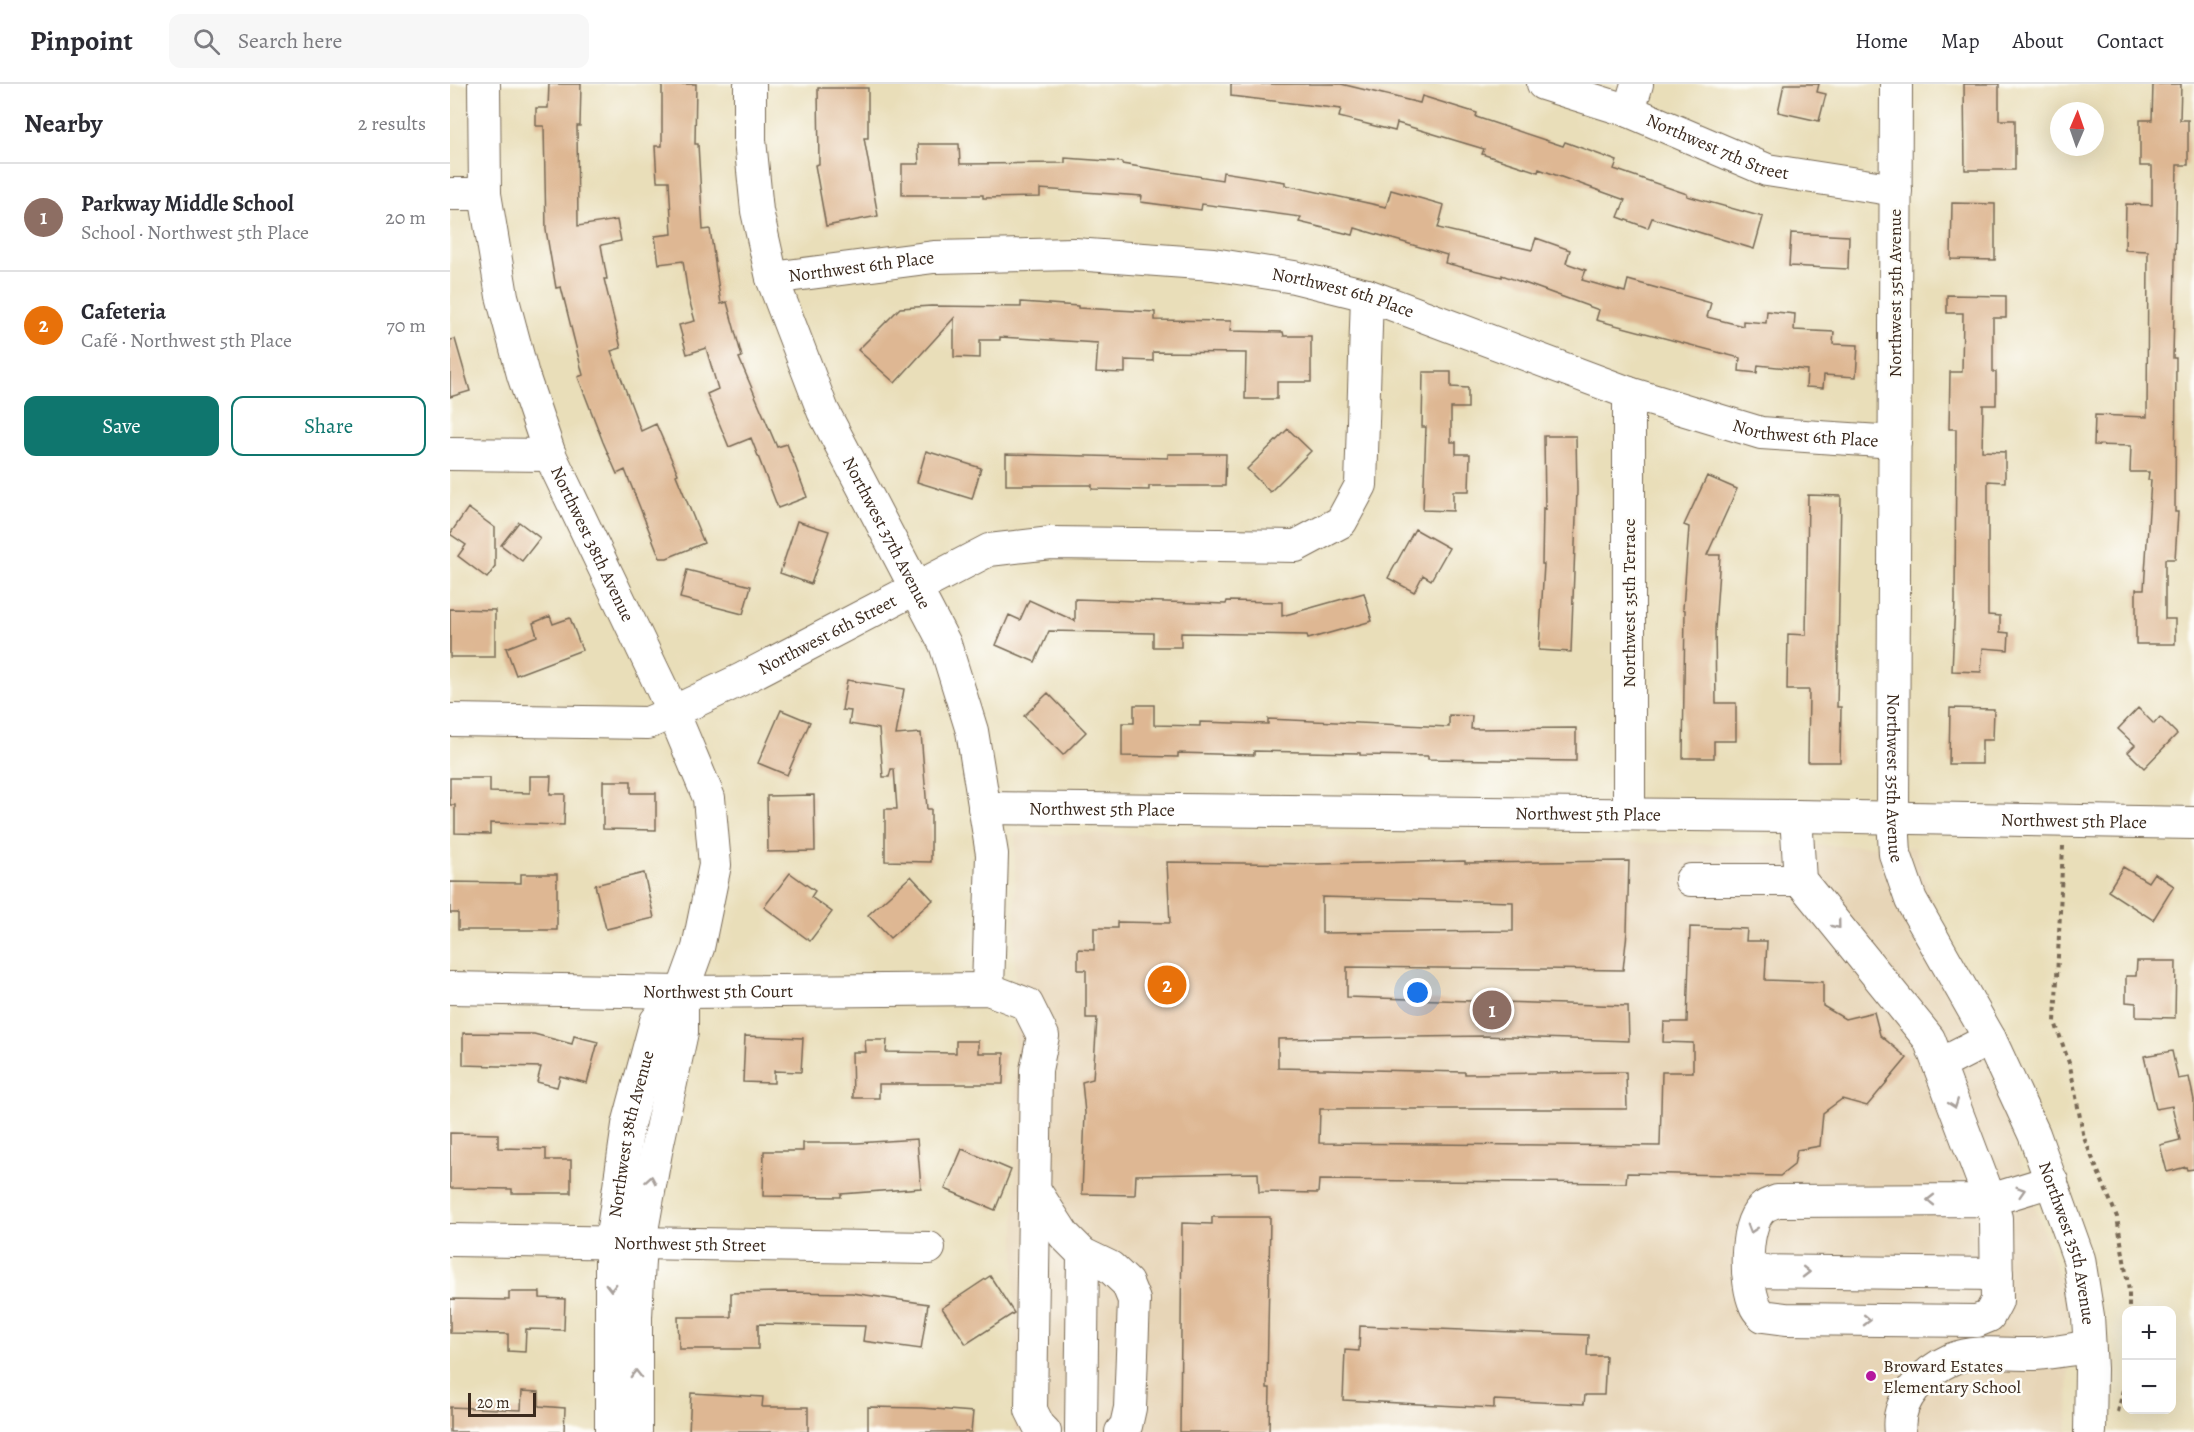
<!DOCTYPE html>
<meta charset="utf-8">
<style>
:root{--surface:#fff;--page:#f7f7f7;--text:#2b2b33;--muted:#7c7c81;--line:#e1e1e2;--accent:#0f766e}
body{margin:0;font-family:Alegreya,serif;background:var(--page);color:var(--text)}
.controls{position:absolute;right:18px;bottom:18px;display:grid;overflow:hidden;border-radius:12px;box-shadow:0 6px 24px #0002}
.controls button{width:54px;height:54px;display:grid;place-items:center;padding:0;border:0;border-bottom:2px solid var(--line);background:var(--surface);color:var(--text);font:30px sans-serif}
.compass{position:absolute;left:1600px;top:18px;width:54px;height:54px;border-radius:50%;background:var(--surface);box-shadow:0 6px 24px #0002;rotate:2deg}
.scale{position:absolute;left:18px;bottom:15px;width:68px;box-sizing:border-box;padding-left:6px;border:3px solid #3b2a1e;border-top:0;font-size:16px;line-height:21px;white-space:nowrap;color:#3b2a1e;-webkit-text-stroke:4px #fdfcf7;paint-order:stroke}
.you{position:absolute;left:968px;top:909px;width:21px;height:21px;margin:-15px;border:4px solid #fff;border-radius:50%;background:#1a73e8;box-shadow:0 0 0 9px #1a73e833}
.badge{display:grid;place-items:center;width:39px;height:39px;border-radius:50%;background:var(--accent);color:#fff;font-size:20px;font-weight:700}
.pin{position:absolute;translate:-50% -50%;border:3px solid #fff;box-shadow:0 2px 6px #0006}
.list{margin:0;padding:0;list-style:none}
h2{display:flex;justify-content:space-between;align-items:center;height:78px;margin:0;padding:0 24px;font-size:26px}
h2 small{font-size:20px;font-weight:400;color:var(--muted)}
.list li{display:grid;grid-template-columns:39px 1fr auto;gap:18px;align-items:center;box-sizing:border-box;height:108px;padding:0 24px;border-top:2px solid var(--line)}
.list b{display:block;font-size:22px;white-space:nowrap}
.list p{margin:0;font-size:20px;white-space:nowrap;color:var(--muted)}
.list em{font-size:20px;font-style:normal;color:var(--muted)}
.actions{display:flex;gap:12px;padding:18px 24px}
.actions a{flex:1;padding:14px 0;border:2px solid var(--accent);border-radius:12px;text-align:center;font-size:21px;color:var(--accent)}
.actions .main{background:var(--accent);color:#fff}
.icon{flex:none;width:33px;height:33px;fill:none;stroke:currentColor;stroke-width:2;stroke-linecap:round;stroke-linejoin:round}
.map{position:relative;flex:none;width:1744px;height:1348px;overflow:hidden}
header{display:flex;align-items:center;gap:36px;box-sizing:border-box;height:84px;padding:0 30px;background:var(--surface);border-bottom:2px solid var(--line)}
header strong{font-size:28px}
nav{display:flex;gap:33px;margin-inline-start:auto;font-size:21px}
.search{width:420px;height:54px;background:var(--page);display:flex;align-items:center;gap:15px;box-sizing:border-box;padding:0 21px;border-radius:12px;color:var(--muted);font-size:22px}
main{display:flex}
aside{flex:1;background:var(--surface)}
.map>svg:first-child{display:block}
.built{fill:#e7d5b7}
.building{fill:#deb793;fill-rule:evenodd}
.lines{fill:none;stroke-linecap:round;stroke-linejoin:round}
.minor-casing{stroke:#786954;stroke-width:34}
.path{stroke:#786954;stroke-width:4;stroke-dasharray:4.5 4.5;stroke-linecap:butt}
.minor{stroke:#fff;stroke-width:32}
.oneway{stroke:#a79f9a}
.poi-dot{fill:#b5179e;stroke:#fdfcf7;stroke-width:2}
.labels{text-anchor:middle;stroke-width:5;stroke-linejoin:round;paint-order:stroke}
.street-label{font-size:18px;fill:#3b2a1e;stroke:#fdfcf7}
.poi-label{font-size:18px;fill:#3b2a1e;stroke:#fdfcf7;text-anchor:start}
</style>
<header>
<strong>Pinpoint</strong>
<div class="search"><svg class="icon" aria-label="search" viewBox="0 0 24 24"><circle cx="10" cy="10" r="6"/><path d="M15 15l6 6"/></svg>Search here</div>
<nav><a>Home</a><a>Map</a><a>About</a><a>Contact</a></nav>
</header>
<main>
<aside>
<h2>Nearby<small>2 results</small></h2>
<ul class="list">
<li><span class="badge" style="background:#8d6e63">1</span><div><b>Parkway Middle School</b><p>School · Northwest 5th Place</p></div><em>20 m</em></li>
<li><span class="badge" style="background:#e8710a">2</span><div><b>Cafeteria</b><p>Café · Northwest 5th Place</p></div><em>70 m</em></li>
</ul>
<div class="actions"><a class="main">Save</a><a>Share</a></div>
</aside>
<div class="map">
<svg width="1744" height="1348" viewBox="0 0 1744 1348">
<rect width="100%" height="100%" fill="#fdfcf7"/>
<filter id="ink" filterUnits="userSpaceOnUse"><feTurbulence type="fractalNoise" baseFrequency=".0167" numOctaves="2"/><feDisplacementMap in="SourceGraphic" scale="12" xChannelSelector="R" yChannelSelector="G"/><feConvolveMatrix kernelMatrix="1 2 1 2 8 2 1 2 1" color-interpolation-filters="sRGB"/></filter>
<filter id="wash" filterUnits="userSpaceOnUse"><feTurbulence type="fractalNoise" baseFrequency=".008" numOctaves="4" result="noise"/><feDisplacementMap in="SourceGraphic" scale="24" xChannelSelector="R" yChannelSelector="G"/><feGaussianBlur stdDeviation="1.35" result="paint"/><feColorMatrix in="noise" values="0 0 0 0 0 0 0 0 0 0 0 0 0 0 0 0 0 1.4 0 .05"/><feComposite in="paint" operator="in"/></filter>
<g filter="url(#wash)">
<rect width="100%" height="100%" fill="#e9deb9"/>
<path class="built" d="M565 749 1465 763 1619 1223 1618 1348H565Z"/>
<g id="blocks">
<path class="building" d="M99 0H131L130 42H127L128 142 167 136 171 157 151 161 157 195H154L171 264 161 267 191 347 206 340 228 390 226 391 254 459 217 474H210L175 386 167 390 153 358 128 293 133 291 111 203 106 204 96 146 94 42H86V24H98Z
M212 0H246L245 60H248L253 146 260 145 271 220 277 218 292 273 289 274 327 363 337 360 357 413 328 424 301 354 279 363 257 310 268 305 256 264 237 270 229 241 245 237 238 211 233 177 209 180 205 152 222 150 219 97H207L205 62H212Z
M781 0H891L970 19 972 12 1027 29 1026 33 1113 62 1115 58 1167 77 1164 85 1237 110V112L1313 133 1304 165 1202 134 1198 144 1168 133 1175 116 1089 85 1088 88 1032 70 1034 65 947 39 945 47 889 33 891 25 781 12Z
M1334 0H1369L1367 8 1376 10 1369 37 1328 28Z
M1514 0H1549V36H1565V86H1515Z
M1703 0H1731L1730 36H1738V81H1727L1723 274H1726L1725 428H1728L1725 475H1715V535H1725V560H1686V505H1694L1701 396H1698L1699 388H1680L1681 362 1644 361 1645 331 1697 333 1698 167 1675 166 1676 120 1702 121V82H1690V36H1702Z
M368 4H418V54H414L428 132 376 142 365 81 369 80Z
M468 60H509L510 80 615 79V74L672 78V80L772 96 773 88 835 98V101L936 123 941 106 994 121 988 144 1082 166 1086 154 1120 166 1116 179 1136 186 1132 196 1175 208 1178 196 1261 219 1257 233 1293 242V237L1316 239 1317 227 1345 230 1344 246 1384 248 1383 260 1408 261 1406 293 1374 291 1373 304 1356 303 1357 286 1308 281 1307 289 1289 287 1290 274 1146 236 1149 226 1052 191V193L995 179 997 171 905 144 903 151 849 138 851 133 752 120 751 126 691 118 692 112 590 105V113L533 114V111H452V80H469Z
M1502 119 1545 120V176L1501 175Z
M1341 149 1399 152 1398 185 1339 182Z
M1497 211 1556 212V234H1543V288H1546V321H1533L1532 367 1555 368V398L1538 397V531L1550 532V548L1559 549 1558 566 1533 564 1531 588 1502 587 1505 517 1506 345H1499L1500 288H1512L1513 229H1497Z
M571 218 628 222V224L705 228V236L781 237 780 247 833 248 834 252H861V298H827V315H795L796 269 703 268V277L675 276V289L646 288 648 259 550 253V256H530V274L504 273V234L445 299 408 266 450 224 481 222 571 223Z
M5 255 20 307 0 313V256Z
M973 288H1001V303L1018 304V324H1001V358H1006V370H1020L1019 407H1003V427L973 426 976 343H972Z
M838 345 861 367 820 408 797 385Z
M1094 352H1126L1127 407 1121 568 1089 566 1094 480H1092L1093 424 1095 425Z
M476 367 531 384 522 415 467 398Z
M556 370 718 374V370H776L775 402H699V406L642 405V401H556Z
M1257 392 1287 405 1257 471H1270L1265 544 1266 619H1286V657H1264V674H1233L1235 526 1233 525 1239 443 1234 441Z
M1358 411 1391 412 1387 623H1391L1390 678H1358L1359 606H1337L1338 550 1356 551Z
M18 424 45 444V483L37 494 8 472 16 461 0 450Z
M347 437 379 447 361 500 330 489Z
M69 438 90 454 72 477 51 461Z
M965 445 999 464 981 496 973 491 964 508 938 494Z
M237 486 301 502 293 530 230 514Z
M914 509 922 537 858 555 857 551 731 549V563H703V549L599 547 585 578 546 561 559 531 570 536 579 516 625 537V515L776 520 777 517 832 518V532Z
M0 525 45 526V573H0Z
M100 532 103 540 120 534 132 566 66 591 56 564 87 552 83 539Z
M397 596 454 605 446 651 471 649 477 725H481V778L435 777V725H447L444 685H441L439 693H433L429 645 399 640 401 627 392 626Z
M598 609 636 648 613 671 574 632Z
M684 621H704V641L750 642V638L818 640V635L999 643V631L1022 632 1021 645 1126 644V677L978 675V672L910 671V669L804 667V671L728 669V673L672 672V639H684Z
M1500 624 1544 625 1543 656H1532V680H1499Z
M1688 624 1704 640 1710 633 1727 650 1694 684 1678 668 1685 661 1668 645Z
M331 626 360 638 337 691 308 679Z
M80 692H101L100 710H115L114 741 40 739V750L5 749V721H0V694H40V708L80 709Z
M153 697H181V709H206V746L153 745Z
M364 711 365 767 318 768 317 712Z
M1015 777V779L1179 777 1177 848 1173 886 897 883V913L1178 922 1179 957 1034 952 828 955V984L1015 988V990L1176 988 1177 1025H870L869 1059 1210 1062 1212 988H1243V959L1213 958 1214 938H1237L1240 843 1297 845 1296 857H1317L1315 896 1373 898V922L1395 935 1424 928 1430 951 1457 974 1417 1022 1392 1015 1373 1029 1370 1062 1347 1066 1344 1081 1330 1092 1177 1089 1176 1099 869 1096 868 1109 809 1108 808 1089 686 1091 685 1111 632 1110 635 1029 632 998 643 995 647 934H636V886H628V865L644 866V844H667V838L720 839 717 778 868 780ZM872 813 1063 818V847L872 849Z
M1673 783 1698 798 1704 789 1724 802 1703 836 1658 807Z
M194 789 204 834 156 845 145 801Z
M340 789 365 807 361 813 382 828 360 857 314 823Z
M71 790H107V846H8V829H0V798L71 799Z
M461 792 483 816 440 854 418 831Z
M1687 877H1726L1725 934 1686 933V919L1676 918V892H1686Z
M13 949 84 950 122 960 124 952 148 958 137 999 110 992 107 1003 87 998 91 983 13 981Z
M295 952 353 954 351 988 324 987V999L293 998Z
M415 956H437L436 968 506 969V957H528V969H554L553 1000H429V1014H403L402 968H416Z
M1722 967 1728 995 1739 993 1744 1016V1085L1737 1086 1736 1083 1717 1088 1710 1061 1730 1056 1722 1022 1706 1025 1694 972Z
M0 1049 48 1050V1064L96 1065V1076H121V1109H62V1105L0 1104Z
M467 1055 471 1104 391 1110V1113L313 1112 314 1067H353V1059H407Z
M512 1065 561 1086 545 1126 495 1105Z
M762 1133H820L817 1304H820L819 1348H730L732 1139 762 1140Z
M540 1192 564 1229 516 1260 492 1224Z
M59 1208H90V1214L115 1215 114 1246 76 1245 75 1268 58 1267V1250L0 1249V1215L59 1216Z
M333 1208 402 1209 478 1220 471 1265 413 1257 415 1242 308 1240V1265H229L228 1233H281V1209Z
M910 1242 1138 1251 1137 1272H1156L1154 1311H1135L1134 1320 1044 1316V1324L893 1316 895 1266 909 1267Z
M72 1307 89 1308V1322L115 1324 114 1348H0V1323L71 1326Z
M241 1309 313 1313 312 1323H358V1348H239Z
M418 1323 472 1324 523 1328 521 1348H418Z"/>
</g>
</g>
<g filter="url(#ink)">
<use href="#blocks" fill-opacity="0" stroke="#786954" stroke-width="1.5"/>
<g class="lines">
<g class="minor-casing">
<g id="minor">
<path id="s1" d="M34 0 35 110 52 212 73 291 100 371 223 628 259 714 265 781 248 864 232 908V948L206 1068 190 1158 186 1233V1348"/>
<path id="s2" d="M300 0V56L307 127 322 194 373 327 495 560 522 647 542 770 538 905"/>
<path id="s3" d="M1093 0 1179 27 1317 86 1446 106"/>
<path id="s4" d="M1446 0 1443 733 1445 770 1461 816 1540 955 1584 1050 1629 1175 1638 1232 1641 1285 1640 1348"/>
<path d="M1179 27 1187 0"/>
<path d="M0 110H35"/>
<path id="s5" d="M322 194 484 173 624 170 763 180 844 193 917 211 1179 309 1311 349 1445 358"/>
<path d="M0 370 100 371"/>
<path id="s6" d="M0 636 198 639 223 628 292 595 539 466 601 459 846 462 891 438 911 401 917 211"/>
<path id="s7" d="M534 724 1346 732 1744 739"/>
<path d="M1179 730V309"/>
<path d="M1346 732 1350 796 1479 955 1540 1116 1546 1134 1547 1217 1539 1232 1527 1237 1336 1235 1313 1232C1310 1229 1306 1224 1305 1221 1295 1199 1293 1138 1314 1123 1318 1120 1323 1119 1327 1117L1540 1116 1602 1097"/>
<path d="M1241 796H1350"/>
<path id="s8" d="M0 904 232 908 538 905 577 920 593 952 586 986 581 1326 589 1342 595 1348"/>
<path d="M1489 981 1540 955"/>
<path d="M586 1108 614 1151 633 1170 660 1183 677 1199 684 1216 680 1324 676 1342 671 1348"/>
<path id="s9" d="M0 1156 479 1164"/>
<path d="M1298 1187 1547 1190"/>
<path id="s10" d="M161 1348V1158L178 1041 206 937 232 908"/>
<path d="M631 1348 633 1170"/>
<path d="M1450 1348C1445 1316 1475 1287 1502 1275 1527 1265 1559 1271 1585 1270 1603 1269 1621 1265 1639 1263"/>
</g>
</g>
<path class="path" d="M1613 762 1605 938 1620 982 1634 1054 1667 1133 1679 1207V1226
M1668 1328 1676 1293"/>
<use href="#minor" class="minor"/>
</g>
<defs><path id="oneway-chevron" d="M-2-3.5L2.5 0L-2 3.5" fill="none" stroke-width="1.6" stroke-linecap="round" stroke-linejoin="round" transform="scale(1.5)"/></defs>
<g class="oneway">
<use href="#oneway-chevron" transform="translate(1387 841) rotate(51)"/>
<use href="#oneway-chevron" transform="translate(1504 1020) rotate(69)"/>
<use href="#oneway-chevron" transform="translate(201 1096) rotate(-80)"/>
<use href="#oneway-chevron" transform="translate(1571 1107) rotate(-17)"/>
<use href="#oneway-chevron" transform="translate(1481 1116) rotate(180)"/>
<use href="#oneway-chevron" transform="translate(1302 1145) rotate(107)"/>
<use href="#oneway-chevron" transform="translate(1356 1188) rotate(1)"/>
<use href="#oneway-chevron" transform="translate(161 1203) rotate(90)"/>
<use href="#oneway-chevron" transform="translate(1417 1236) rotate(1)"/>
<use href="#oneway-chevron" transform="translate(186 1290) rotate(-90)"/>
</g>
</g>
<circle class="poi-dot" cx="1421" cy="1292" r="6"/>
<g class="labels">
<g class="street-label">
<text dy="6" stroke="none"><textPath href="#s3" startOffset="186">Northwest 7th Street</textPath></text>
<text dy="6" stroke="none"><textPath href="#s5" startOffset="90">Northwest 6th Place</textPath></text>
<text transform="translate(1445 209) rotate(-90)" y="6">Northwest 35th Avenue</text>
<text dy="6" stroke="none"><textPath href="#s5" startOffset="576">Northwest 6th Place</textPath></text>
<text dy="6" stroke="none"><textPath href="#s5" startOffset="1062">Northwest 6th Place</textPath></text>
<text dy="6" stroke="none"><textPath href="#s2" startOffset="476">Northwest 37th Avenue</textPath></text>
<text dy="6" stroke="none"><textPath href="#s1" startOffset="478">Northwest 38th Avenue</textPath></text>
<text transform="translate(1179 519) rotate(-90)" y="6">Northwest 35th Terrace</text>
<text dy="6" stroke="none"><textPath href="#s6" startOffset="398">Northwest 6th Street</textPath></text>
<text dy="6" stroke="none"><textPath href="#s4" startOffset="694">Northwest 35th Avenue</textPath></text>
<text dy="6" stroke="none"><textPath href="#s7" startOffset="118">Northwest 5th Place</textPath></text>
<text dy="6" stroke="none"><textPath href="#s7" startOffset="604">Northwest 5th Place</textPath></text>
<text dy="6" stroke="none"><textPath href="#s7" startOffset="1090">Northwest 5th Place</textPath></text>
<text dy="6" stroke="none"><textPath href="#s8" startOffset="268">Northwest 5th Court</textPath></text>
<text dy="6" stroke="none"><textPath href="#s10" startOffset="300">Northwest 38th Avenue</textPath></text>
<text dy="6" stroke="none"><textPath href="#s9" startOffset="240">Northwest 5th Street</textPath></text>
<text dy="6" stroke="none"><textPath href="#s4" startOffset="1198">Northwest 35th Avenue</textPath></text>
</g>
<g class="poi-label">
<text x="1433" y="1288">Broward Estates<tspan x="1433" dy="21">Elementary School</tspan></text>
</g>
</g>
</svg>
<div class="controls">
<button>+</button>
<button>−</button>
</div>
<svg class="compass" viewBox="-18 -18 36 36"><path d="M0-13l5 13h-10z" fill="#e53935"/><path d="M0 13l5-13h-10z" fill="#7c7c81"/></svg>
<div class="scale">20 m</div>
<div class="you"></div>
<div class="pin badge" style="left:1042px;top:926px;background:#8d6e63">1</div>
<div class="pin badge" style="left:717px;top:901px;background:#e8710a">2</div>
</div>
</main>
